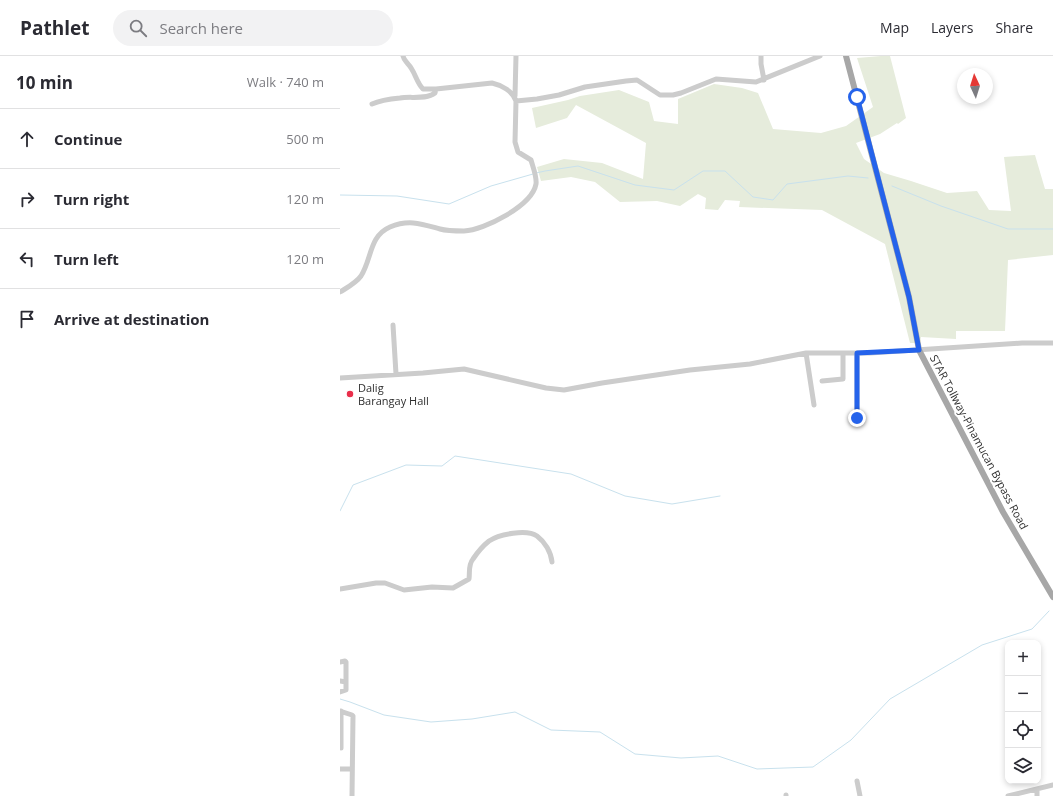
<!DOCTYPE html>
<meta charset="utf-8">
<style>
:root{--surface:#fff;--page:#f2f2f3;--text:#2b2b33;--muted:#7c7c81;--line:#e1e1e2}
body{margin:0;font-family:"Open Sans",sans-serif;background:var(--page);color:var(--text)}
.controls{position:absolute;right:12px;bottom:12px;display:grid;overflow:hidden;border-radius:8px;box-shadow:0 2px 6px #0003}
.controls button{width:36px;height:36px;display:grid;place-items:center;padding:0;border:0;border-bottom:1px solid var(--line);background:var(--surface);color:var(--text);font:20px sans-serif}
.compass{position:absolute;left:617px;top:12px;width:36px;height:36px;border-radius:50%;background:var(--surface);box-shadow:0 2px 6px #0003;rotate:356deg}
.stop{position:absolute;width:12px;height:12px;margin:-9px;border:3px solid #2563eb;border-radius:50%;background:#fff}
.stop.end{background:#2563eb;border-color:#fff;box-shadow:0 1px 4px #0008}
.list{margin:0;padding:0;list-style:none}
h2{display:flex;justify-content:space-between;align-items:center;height:52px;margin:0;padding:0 16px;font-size:17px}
h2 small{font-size:13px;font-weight:400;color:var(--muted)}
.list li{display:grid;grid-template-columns:26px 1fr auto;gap:12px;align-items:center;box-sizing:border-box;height:60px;padding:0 16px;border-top:1px solid var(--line)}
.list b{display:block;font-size:15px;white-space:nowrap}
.list em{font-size:13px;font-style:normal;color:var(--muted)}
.icon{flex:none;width:22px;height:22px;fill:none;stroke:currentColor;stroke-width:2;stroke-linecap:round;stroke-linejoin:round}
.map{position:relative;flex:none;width:713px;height:740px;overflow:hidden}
header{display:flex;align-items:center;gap:24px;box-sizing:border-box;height:56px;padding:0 20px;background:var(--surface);border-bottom:1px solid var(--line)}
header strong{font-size:19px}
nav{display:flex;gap:22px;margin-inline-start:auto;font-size:14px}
.search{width:280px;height:36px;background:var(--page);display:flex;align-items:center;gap:10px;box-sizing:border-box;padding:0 14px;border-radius:22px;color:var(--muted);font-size:15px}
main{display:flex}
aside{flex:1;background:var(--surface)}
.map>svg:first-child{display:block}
.green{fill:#e6ecdc}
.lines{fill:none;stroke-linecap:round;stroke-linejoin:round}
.stream{stroke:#c8e1ed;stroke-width:1}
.minor{stroke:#ccc;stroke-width:5}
.major{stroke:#a7a7a7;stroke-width:6}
.route{stroke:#2563eb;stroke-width:5}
.poi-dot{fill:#e92e4a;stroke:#fff;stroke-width:1.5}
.labels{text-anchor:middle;stroke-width:4;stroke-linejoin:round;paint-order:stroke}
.poi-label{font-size:11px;fill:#2f2f2f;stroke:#fff;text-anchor:start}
.street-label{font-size:11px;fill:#2f2f2f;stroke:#fff}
</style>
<header>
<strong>Pathlet</strong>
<div class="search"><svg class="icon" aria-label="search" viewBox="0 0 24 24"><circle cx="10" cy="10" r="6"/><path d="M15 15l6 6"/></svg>Search here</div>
<nav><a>Map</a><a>Layers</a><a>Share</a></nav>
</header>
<main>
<aside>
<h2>10 min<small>Walk · 740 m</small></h2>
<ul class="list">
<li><svg class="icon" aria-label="ahead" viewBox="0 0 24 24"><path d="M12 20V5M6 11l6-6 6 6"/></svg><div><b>Continue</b></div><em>500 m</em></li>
<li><svg class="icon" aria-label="right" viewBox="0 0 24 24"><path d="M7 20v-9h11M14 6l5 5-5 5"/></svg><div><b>Turn right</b></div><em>120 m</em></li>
<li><svg class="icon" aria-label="left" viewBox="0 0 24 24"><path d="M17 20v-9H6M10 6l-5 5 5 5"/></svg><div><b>Turn left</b></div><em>120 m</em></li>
<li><svg class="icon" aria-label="arrive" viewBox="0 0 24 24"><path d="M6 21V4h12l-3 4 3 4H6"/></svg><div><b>Arrive at destination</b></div></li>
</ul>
</aside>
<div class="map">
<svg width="713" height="740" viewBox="0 0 713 740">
<rect width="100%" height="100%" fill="#fff"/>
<path class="green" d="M541 0H550L566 62 558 68 557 67 540 78 516 87 524 103 544 117 571 125 607 137 637 135 649 154 671 155 664 101 695 99 705 133H713V199L668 204 665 275H616V283L581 281 580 287H570L545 188 482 154 399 151 400 145 385 144 378 154 365 153 366 142 358 138 340 150 317 145 280 146 255 126 231 121 201 125 197 111 224 103 262 107 303 123 306 87 236 49 227 62 196 72 192 52 228 44 240 40 279 34 309 46 314 65 338 68V43L374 28 402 32 418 37 433 73 481 77 506 70 533 51 517 2Z"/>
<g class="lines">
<path class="stream" d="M196 117 205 115 238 110 295 129 334 134 363 115H385L413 141 433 144 447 128 508 120 528 122
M552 130 601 150 668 173H713
M0 139 57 140 109 148 151 130 193 118
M0 455 13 429 66 409 102 410 115 400 231 418 285 440 332 448 380 440
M0 643 10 646 44 659 91 666 132 663 175 656 211 674 260 676 295 698 341 702 378 700 417 713 473 711 511 684 550 643 642 589 692 573 709 555"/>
<path class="minor" d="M421 0V8L424 24
M175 40 176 0
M176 45 197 43 219 39 245 31 286 25 297 24 320 39H333L341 37 376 23 416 26 480 0
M32 48C41 44 50 43 60 42 70 40 86 44 95 37L96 33
M0 236C8 231 16 227 21 220 32 203 29 180 50 171 69 163 82 168 100 173 107 175 117 175 124 175 144 174 192 150 196 128 197 121 193 111 191 104L178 96 175 86 176 45C173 35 161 29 152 27L96 33H83C76 26 75 15 68 8 66 5 64 4 63 0
M53 269 56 318
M466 297 474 349
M517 297V362
M0 322 83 317 124 313 206 332 224 334 262 327 350 314 410 308 466 297H530L682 287H713
M482 325 503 323V298
M0 533 36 527H45L64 534 92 531 113 532 129 523C130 516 128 509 133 503 137 497 144 489 149 485 159 478 187 473 197 480 205 486 211 496 212 506
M0 606 5 605 6 606V626
M0 625 6 626V634L0 636
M0 655 12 659 13 660 12 740
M1 655V692
M0 713H12
M517 725 520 740
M697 733V740
M446 740V739
M668 740 713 729"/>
<path class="major" d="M506 0 569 241 579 294 663 456 713 541"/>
</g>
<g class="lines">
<path class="route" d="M517 41 569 241 579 294 517 297V362"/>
</g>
<circle class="poi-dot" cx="10" cy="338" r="4"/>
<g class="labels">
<g class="poi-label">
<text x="18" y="336">Dalig<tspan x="18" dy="13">Barangay Hall</tspan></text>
</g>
<g class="street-label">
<text transform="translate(639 386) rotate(62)" y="4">STAR Tollway-Pinamucan Bypass Road</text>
</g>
</g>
</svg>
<div class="controls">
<button>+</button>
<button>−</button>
<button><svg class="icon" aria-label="locate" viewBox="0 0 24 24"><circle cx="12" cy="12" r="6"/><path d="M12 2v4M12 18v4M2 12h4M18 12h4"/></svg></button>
<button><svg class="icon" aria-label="layers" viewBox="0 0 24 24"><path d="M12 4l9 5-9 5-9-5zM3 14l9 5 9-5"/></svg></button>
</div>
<svg class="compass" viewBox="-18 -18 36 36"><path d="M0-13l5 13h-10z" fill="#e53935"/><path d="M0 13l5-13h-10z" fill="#7c7c81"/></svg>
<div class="stop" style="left:517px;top:41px"></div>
<div class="stop end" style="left:517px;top:362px"></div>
</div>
</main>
